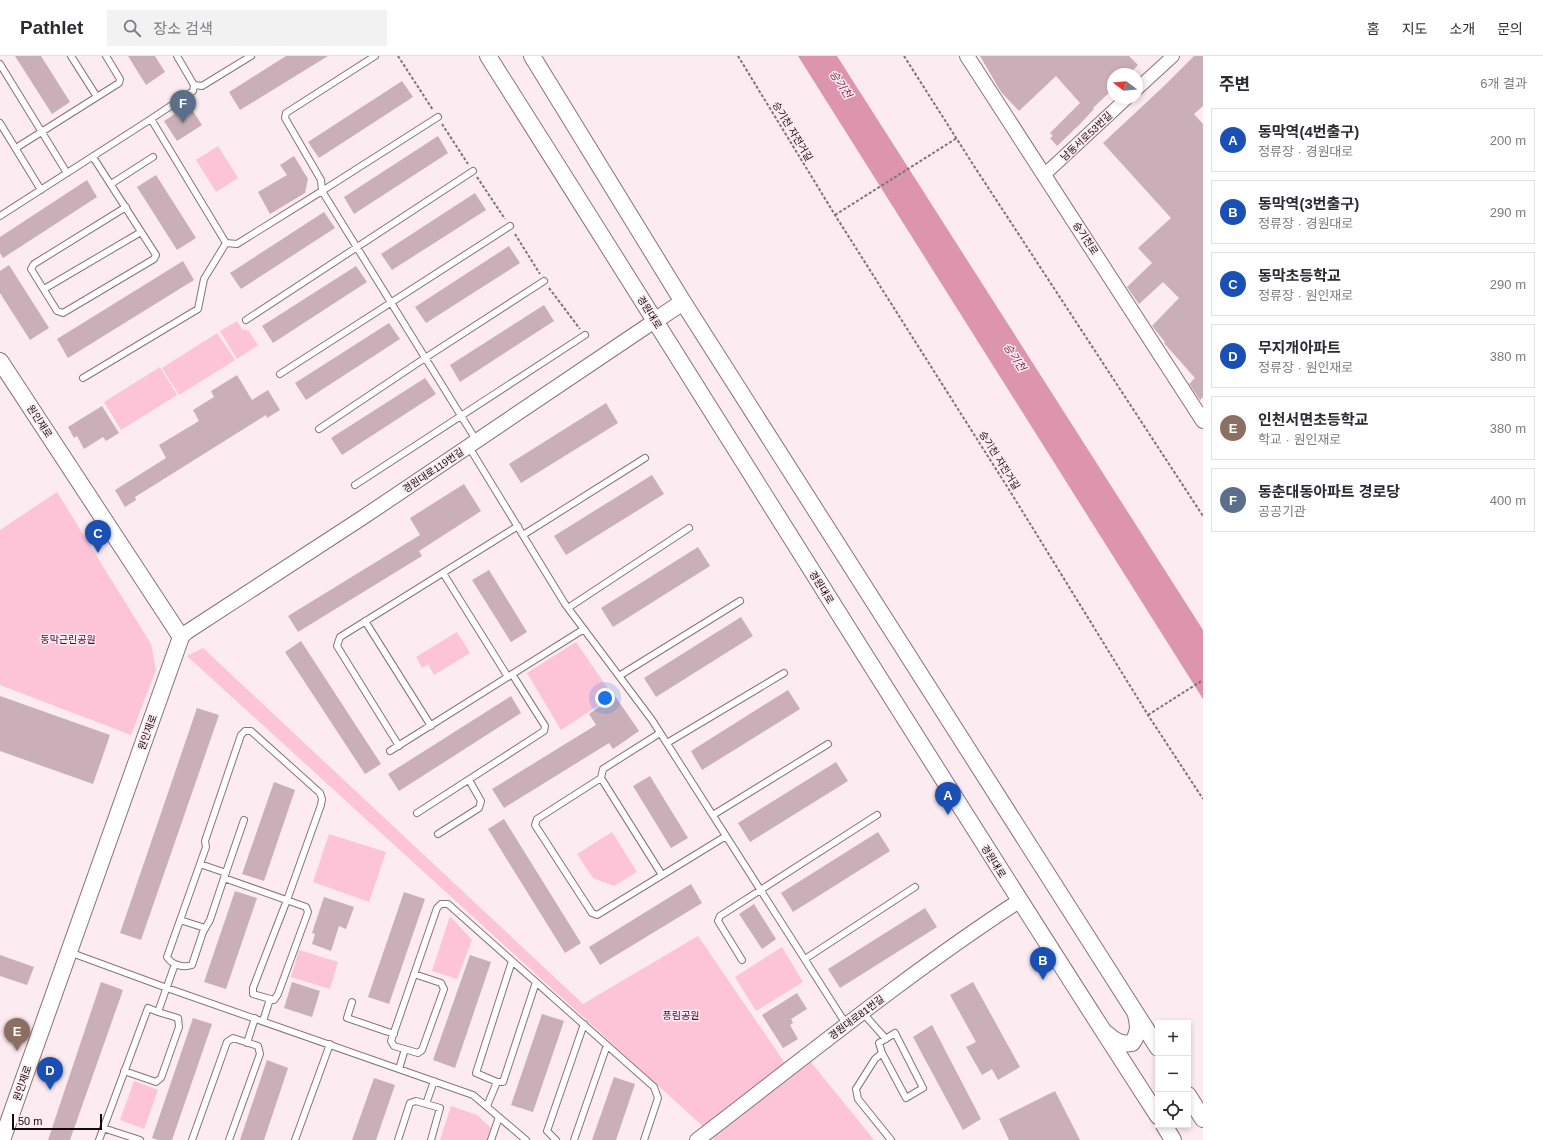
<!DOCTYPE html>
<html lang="ko">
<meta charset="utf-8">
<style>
:root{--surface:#fff;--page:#f2f2f3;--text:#2b2b33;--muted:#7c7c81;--line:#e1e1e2;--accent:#db2777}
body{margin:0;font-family:Arial,"Noto Sans KR",sans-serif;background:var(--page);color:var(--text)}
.controls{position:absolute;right:12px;bottom:12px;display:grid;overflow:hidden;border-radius:0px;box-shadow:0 2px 6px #0003}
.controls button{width:36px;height:36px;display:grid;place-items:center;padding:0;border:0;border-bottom:1px solid var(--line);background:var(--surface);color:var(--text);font:20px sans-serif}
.compass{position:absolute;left:1107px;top:12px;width:36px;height:36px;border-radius:50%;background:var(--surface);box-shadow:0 2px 6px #0003;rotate:286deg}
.scale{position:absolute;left:12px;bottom:10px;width:90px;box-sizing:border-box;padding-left:4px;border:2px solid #130a0d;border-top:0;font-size:11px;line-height:14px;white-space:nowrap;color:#130a0d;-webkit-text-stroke:3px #fcebf0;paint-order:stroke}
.you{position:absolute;left:605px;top:642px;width:14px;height:14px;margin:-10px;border:3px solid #fff;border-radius:50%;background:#1a73e8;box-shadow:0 0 0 6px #1a73e833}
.badge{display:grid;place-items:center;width:26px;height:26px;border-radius:50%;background:var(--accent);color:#fff;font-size:13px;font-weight:700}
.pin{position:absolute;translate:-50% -33px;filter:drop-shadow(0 1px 2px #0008)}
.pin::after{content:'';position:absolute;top:21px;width:14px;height:12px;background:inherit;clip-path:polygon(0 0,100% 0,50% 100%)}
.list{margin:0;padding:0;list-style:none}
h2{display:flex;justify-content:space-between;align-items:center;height:52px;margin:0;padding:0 16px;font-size:17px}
h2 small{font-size:13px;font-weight:400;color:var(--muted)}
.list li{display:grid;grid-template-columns:26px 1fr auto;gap:12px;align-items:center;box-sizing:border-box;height:64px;margin:0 8px 8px;padding:0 8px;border:1px solid var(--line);border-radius:0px}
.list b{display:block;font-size:15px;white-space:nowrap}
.list p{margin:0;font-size:13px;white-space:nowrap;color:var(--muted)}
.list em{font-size:13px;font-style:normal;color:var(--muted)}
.icon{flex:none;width:22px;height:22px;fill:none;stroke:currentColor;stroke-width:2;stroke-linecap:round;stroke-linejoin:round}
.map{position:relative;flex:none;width:1203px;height:1084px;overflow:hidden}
header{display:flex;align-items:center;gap:24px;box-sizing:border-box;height:56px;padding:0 20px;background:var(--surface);border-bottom:1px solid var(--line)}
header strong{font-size:19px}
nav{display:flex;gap:22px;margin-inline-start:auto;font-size:14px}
.search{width:280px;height:36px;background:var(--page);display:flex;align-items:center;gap:10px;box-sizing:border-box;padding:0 14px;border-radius:0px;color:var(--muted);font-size:15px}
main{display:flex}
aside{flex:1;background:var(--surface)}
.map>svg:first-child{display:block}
.green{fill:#fdc4d7}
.water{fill:#dd95ae}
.building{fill:#cbafb8}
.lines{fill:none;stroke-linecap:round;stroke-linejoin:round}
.service-casing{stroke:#8b717a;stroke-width:8}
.minor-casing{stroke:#8b717a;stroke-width:14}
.tertiary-casing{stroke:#8b717a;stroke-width:16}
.secondary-casing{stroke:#8b717a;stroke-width:18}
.path{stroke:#807377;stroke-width:2;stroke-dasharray:3 2;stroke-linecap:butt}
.service{stroke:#fff;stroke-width:6}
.minor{stroke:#fff;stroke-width:12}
.tertiary{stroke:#fff;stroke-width:14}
.secondary{stroke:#fff;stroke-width:16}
.labels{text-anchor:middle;stroke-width:3;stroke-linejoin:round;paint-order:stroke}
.street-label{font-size:10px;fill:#130a0d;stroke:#fcebf0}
.park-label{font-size:10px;fill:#5b0331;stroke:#fcebf0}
.water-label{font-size:11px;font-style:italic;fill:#7c284c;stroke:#fcebf0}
</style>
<header>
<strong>Pathlet</strong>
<div class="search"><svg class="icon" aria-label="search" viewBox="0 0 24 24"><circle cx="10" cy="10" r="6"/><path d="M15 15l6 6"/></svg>장소 검색</div>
<nav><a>홈</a><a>지도</a><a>소개</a><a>문의</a></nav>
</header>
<main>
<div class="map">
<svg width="1203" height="1084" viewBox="0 0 1203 1084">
<rect width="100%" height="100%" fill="#fcebf0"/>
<path class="green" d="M218 90 238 122 216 136 196 104Z
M237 265 242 273 249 275 258 289 237 303 220 275Z
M217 277 235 304 179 339 162 312Z
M160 311 177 339 121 374 104 346Z
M57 436 151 588 156 614 131 679 0 629V474Z
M457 576 470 597 434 619 428 608 422 612 416 601Z
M576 586 613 640 561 674 527 617Z
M203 592 583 948 698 880 789 1013 806 1000 874 1084H699L708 1075 187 600Z
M612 776 637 816 614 830 593 822 577 798Z
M329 778 386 796 369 846 313 826Z
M450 860 472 884 457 923 432 915Z
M782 891 803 926 756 955 735 921Z
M299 894 338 906 330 933 291 921Z
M134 1025 158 1034 144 1073 120 1064Z
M451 1050 477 1059 494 1075 491 1084H440Z"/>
<path class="water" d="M798 0H837L1203 574V643Z"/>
<path class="building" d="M15 0H41L70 46 52 58Z
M128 0H155L165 16 146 29Z
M286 0H328L240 54 229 36Z
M980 0H1129L1138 9 1129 18H1113V33L1093 52 1094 53 1079 69 1057 90 1050 82 1053 80 1050 77 1080 47 1056 20 1019 55 1001 36Z
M1194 0H1203V50L1194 58 1203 68V341L1200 344 1189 328 1195 322 1164 287 1165 286 1152 270 1179 242 1163 226 1139 248 1127 231 1152 207 1138 192 1171 162 1103 87 1165 29Z
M402 25 413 41 319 102 308 86Z
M189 49 202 69 177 85 164 65Z
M438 80 448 97 354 158 344 141Z
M294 100 308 123 305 137 270 158 258 136 287 119 280 109Z
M156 119 196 182 177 194 137 131Z
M87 124 97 141 3 202 0 197V181Z
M475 137 486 154 392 214 381 198Z
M324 156 335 172 241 233 230 217Z
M509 190 520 207 426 267 415 251Z
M183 205 194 224 68 302 57 283Z
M9 209 49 272 30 284 0 237V215Z
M356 210 367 226 273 287 262 270Z
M544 249 554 265 460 326 450 309Z
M389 267 400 283 306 344 295 327Z
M237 319 252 344 268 334 280 354 267 362 266 359 135 441 136 444 125 451 115 434 166 402 159 389 199 365 193 354 214 341 211 335Z
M425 322 436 338 342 399 331 382Z
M606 347 618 367 521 427 509 408Z
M102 350 119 377 106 385 103 381 84 393 77 380 74 382 68 371Z
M652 419 664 438 566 499 554 480Z
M464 428 481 455 419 495 422 500 298 576 288 560 420 479 410 462Z
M698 491 710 510 613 571 601 552Z
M489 514 527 576 511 586 472 524Z
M741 561 753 580 656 641 644 622Z
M301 585 381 708 365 718 285 596Z
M788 634 800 653 702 714 691 695Z
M0 640 110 679 93 728 0 695Z
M511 640 521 657 399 735 388 718Z
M615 640 639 675 613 693 609 687 504 752 492 733 596 669 589 658Z
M197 652 219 659 141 884 120 877Z
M836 706 848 725 750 786 738 767Z
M650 720 688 782 671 792 633 730Z
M274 726 295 734 264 825 242 818Z
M504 763 581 887 565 897 488 773Z
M878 776 890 795 793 856 781 837Z
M691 828 702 847 600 909 589 891Z
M235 835 257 842 226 933 204 926Z
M404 836 425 843 389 948 368 941Z
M324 841 354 851 346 873 339 870 331 895 312 888 315 878 312 877Z
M754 848 776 883 762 893 739 858Z
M925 852 937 871 840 932 828 913Z
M0 899 34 911 27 929 0 920Z
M470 899 491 906 455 1012 433 1004Z
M101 926 123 934 70 1084H48Z
M292 926 320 935 312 961 284 952Z
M973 926 1020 1011 998 1024 992 1013 982 1019 966 991 976 986 950 939Z
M797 937 807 953 791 963 793 967 790 969 798 983 783 992 762 959Z
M542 958 564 965 533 1056 511 1049Z
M193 962 212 968 172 1084H158L152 1082Z
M932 969 981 1063 963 1074 913 981Z
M267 1004 288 1012 264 1084H240Z
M614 1021 635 1028 616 1084H592Z
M374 1022 395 1029 376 1084H352Z
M1055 1035 1080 1084H1009L999 1063Z"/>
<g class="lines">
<g class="service-casing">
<path id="service" d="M71 0 97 41
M375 0 286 57 285 62 321 124 322 135 438 61
M0 8 67 117
M194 29 202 30 251 0
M151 63 193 35 194 29 177 0
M0 67 41 134
M16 92 119 27 120 23 106 0
M93 101 156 199 154 203 63 257 57 255 31 213 34 208 126 151
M111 128 153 101
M0 160 151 63 226 187 237 188 322 135 476 384
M44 233 141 176
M246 264 473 115
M280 318 510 170
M83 322 198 253 204 223 226 187
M319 373 425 302 544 225
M469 391 565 548 652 664 846 968
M355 429 585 279
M523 479 645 402
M443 517 508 621
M568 552 689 472
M365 565 431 670
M619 620 740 545
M660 677 603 713 601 722 662 819
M667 687 784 617
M399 690 337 590 340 581 518 470
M390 695 584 573
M601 722 537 763 535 769 592 857 597 859 726 780
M417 757 544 675 545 670 512 618
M713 759 828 688
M438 778 479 752 481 745 469 724
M200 808 226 817
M224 822 244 764
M287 844 321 749 322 743 320 737 251 675H245L241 679 205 785 206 791 167 901C172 909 183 912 192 909L203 876 210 864 224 822 306 851 308 856 278 938 274 944 253 938V932L287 844
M180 864 205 872
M69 896 167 932 473 1039 526 1084
M805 903 915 831
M742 904 718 865 720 860 877 759
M414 918 441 927 444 933 422 994 418 997 394 990 391 985 437 852 441 848H448L654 1031 658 1042 644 1084
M352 946 347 962 394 978
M862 956 886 983
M263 965 270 943
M895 977 923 1032 906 1042 882 997 879 987Z
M247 987 255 962
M882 997 875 1003 856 1033 858 1043 891 1084
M399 1013 405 993
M124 1015 156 1026 161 1022 179 971 178 962 158 956
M497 1026 476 1017 512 905
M426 1048 434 1025
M487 1050 497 1026H503L536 926
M103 1072 140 1084
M99 1084 148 952 158 956 175 908
M192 1084 227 986 233 982 258 990 260 998 229 1084
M295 1084 330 988
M398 1084 410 1047 416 1045 440 1052 431 1084
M491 1084 499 1061
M556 1084 547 1075 584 968
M574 1084 607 989"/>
</g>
<g class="minor-casing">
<path id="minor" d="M1137 33 1173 0
M1045 118 1127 42"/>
</g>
<g class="tertiary-casing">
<path id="tertiary" d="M967 0 1203 365
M181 581 187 576 365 460 656 264
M697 1084C803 1003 907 918 1019 845"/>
</g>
<g class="secondary-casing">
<path id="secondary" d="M488 0C712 353 931 709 1158 1060
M532 0 683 246 1158 992
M656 264 683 246
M0 305 181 581 2 1084
M1107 978C1115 985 1121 989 1132 987 1139 977 1139 970 1136 959
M1188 1039 1203 1063
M1164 1069 1173 1084"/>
</g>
<path class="path" d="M398 0 433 54
M738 0 835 159 1008 432 1148 659 1203 743
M904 0 974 110 1203 460
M442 68 468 108
M477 121 505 163
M835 159 957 82
M515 178 540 218
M549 232 580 273
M1148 659 1203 624"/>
<use href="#service" class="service"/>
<use href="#minor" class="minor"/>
<use href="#tertiary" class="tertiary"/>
<use href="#secondary" class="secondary"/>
</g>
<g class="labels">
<g class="street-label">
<text transform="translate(793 75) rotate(59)" y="4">승기천 자전거길</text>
<text transform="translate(1086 80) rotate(-43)" y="4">남동서로53번길</text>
<text transform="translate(1086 182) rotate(57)" y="4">승기천로</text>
<text transform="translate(650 256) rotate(58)" y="4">경원대로</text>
<text transform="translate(40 365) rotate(57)" y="4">원인재로</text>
<text transform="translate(1000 404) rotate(58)" y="4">승기천 자전거길</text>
<text transform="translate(433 414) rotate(-34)" y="4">경원대로119번길</text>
<text transform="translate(822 531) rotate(58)" y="4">경원대로</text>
<text transform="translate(147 676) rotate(-70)" y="4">원인재로</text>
<text transform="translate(994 805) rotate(58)" y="4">경원대로</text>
<text transform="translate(856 961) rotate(-37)" y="4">경원대로81번길</text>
<text transform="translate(22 1027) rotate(-71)" y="4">원인재로</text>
</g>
<g class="park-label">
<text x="68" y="587">동막근린공원</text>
<text x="681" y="963">풍림공원</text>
</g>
<g class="water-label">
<text transform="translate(841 28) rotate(57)" y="4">승기천</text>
<text transform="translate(1015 301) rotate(57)" y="4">승기천</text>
</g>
</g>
</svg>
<div class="controls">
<button>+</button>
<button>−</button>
<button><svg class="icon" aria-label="locate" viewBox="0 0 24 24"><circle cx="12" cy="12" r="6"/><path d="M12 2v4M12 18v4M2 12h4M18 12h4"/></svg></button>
</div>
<svg class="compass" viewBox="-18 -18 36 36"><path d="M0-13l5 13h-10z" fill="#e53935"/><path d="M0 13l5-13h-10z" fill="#7c7c81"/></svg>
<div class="scale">50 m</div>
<div class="you"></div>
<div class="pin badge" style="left:948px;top:759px;background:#1a4fb4">A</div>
<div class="pin badge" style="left:1043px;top:924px;background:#1a4fb4">B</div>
<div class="pin badge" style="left:98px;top:497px;background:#1a4fb4">C</div>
<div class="pin badge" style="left:50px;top:1034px;background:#1a4fb4">D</div>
<div class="pin badge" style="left:17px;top:995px;background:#8d6e63">E</div>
<div class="pin badge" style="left:183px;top:67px;background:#5c6f8a">F</div>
</div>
<aside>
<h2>주변<small>6개 결과</small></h2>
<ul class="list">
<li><span class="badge" style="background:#1a4fb4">A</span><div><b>동막역(4번출구)</b><p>정류장 · 경원대로</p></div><em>200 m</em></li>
<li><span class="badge" style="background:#1a4fb4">B</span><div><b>동막역(3번출구)</b><p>정류장 · 경원대로</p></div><em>290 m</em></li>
<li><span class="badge" style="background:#1a4fb4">C</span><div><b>동막초등학교</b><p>정류장 · 원인재로</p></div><em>290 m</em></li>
<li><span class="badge" style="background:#1a4fb4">D</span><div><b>무지개아파트</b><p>정류장 · 원인재로</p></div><em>380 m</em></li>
<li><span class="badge" style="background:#8d6e63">E</span><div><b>인천서면초등학교</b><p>학교 · 원인재로</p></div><em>380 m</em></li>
<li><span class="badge" style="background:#5c6f8a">F</span><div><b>동춘대동아파트 경로당</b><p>공공기관</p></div><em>400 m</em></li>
</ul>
</aside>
</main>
